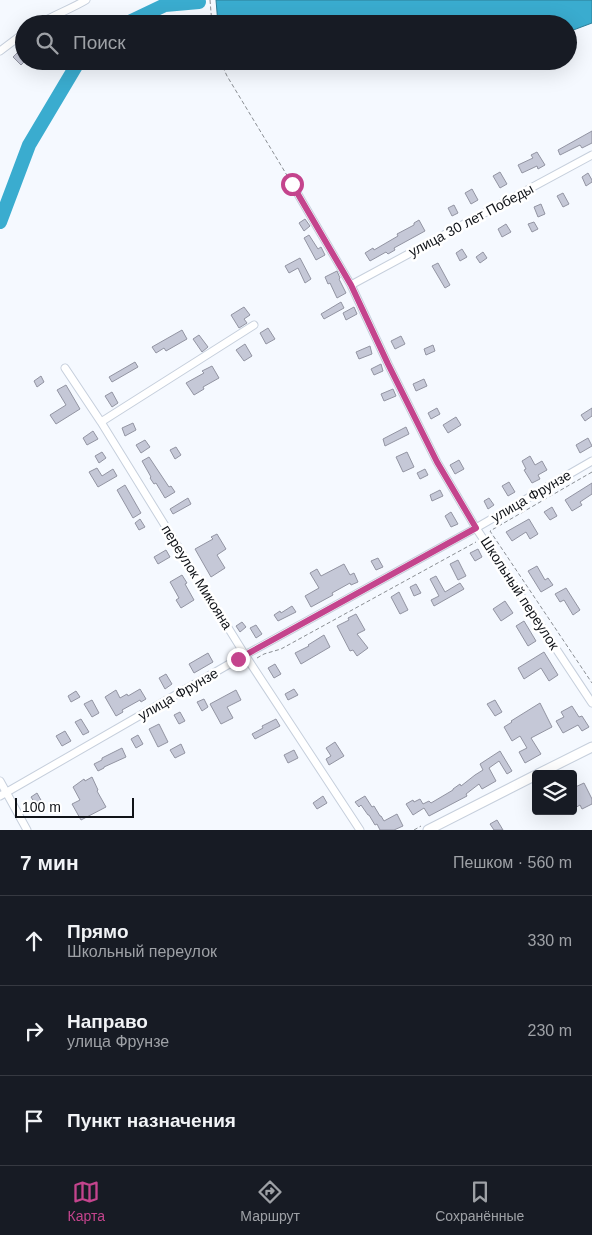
<!DOCTYPE html>
<html lang="ru">
<meta charset="utf-8">
<style>
:root{--surface:#171b24;--page:#20242c;--text:#f1f3f6;--muted:#9ea1a6;--line:#363941;--accent:#c4448d}
body{margin:0;font-family:Arial,sans-serif;background:var(--page);color:var(--text)}
.controls{position:absolute;right:15px;bottom:15px;display:grid;overflow:hidden;border-radius:5px;box-shadow:0 5px 20px #0002}
.controls button{width:45px;height:45px;display:grid;place-items:center;padding:0;border:0;border-bottom:1px solid var(--line);background:var(--surface);color:var(--text);font:25px sans-serif}
.scale{position:absolute;left:15px;bottom:12px;width:119px;box-sizing:border-box;padding-left:5px;border:2px solid #101318;border-top:0;font-size:14px;line-height:18px;white-space:nowrap;color:#101318;-webkit-text-stroke:4px #fff;paint-order:stroke}
.stop{position:absolute;width:15px;height:15px;margin:-11px;border:4px solid #c4448d;border-radius:50%;background:#fff}
.stop.end{background:#c4448d;border-color:#fff;box-shadow:0 1px 5px #0008}
.list{margin:0;padding:0;list-style:none}
h2{display:flex;justify-content:space-between;align-items:center;height:65px;margin:0;padding:0 20px;font-size:21px}
h2 small{font-size:16px;font-weight:400;color:var(--muted)}
.list li{display:grid;grid-template-columns:32px 1fr auto;gap:15px;align-items:center;box-sizing:border-box;height:90px;padding:0 20px;border-top:1px solid var(--line)}
.list b{display:block;font-size:19px;white-space:nowrap}
.list p{margin:0;font-size:16px;white-space:nowrap;color:var(--muted)}
.list em{font-size:16px;font-style:normal;color:var(--muted)}
.icon{flex:none;width:28px;height:28px;fill:none;stroke:currentColor;stroke-width:2;stroke-linecap:round;stroke-linejoin:round}
.map{position:relative;flex:none;width:592px;height:830px;overflow:hidden}
.search{position:absolute;background:var(--surface);box-shadow:0 5px 20px #0002;left:15px;right:15px;top:15px;height:55px;display:flex;align-items:center;gap:12px;box-sizing:border-box;padding:0 18px;border-radius:28px;color:var(--muted);font-size:19px}
.sheet{height:335px;background:var(--surface)}
nav{display:flex;justify-content:space-around;align-items:center;box-sizing:border-box;height:70px;border-top:1px solid var(--line);background:var(--surface);font-size:14px;color:var(--muted)}
nav a{display:grid;justify-items:center;gap:2px}
nav .on{color:var(--accent)}
.map>svg:first-child{display:block}
.water{fill:#3aaccf;stroke:#2d7e98}
.lines{fill:none;stroke-linecap:round;stroke-linejoin:round}
.river{stroke:#3aaccf;stroke-width:14}
.building{fill:#c5c8d7;stroke:#9294a2}
.minor-casing{stroke:#c6cfdc;stroke-width:9}
.tertiary-casing{stroke:#c6cfdc;stroke-width:11}
.path{stroke:#8a8e93;stroke-width:1;stroke-dasharray:4 2.5;stroke-linecap:butt}
.minor{stroke:#fff;stroke-width:7}
.tertiary{stroke:#fff;stroke-width:9}
.route{stroke:#c4448d;stroke-width:6}
.labels{text-anchor:middle;stroke-width:5;stroke-linejoin:round;paint-order:stroke}
.street-label{font-size:14px;fill:#101318;stroke:#fff}
</style>
<div class="map">
<svg width="592" height="830" viewBox="0 0 592 830">
<rect width="100%" height="100%" fill="#f5f9ff"/>
<path class="water" d="M216 0H592V23L568 32V24H218Z"/>
<g class="lines">
<path class="river" d="M125 24 165 5 199 2
M0 222 29 145 79 61"/>
</g>
<path class="building" d="M19 51 24 57V62L21 65 13 57Z
M592 131V143L582 148 580 145 560 155 558 150Z
M537 152 545 165 538 169 537 166 522 173 518 165 533 158 531 155Z
M500 172 507 184 500 188 493 176Z
M588 173 592 180V182L586 186 582 177Z
M472 189 478 200 471 204 465 193Z
M563 193 569 204 563 207 557 196Z
M541 204 545 214 538 217 534 207Z
M454 205 458 213 452 216 448 208Z
M305 219 310 226 304 231 299 223Z
M419 220 425 231 394 248 395 250 388 254 386 252 370 261 365 253 373 248 374 250 398 236 397 234 414 225V223Z
M534 222 538 229 532 232 528 224Z
M506 224 511 232 502 237 498 229Z
M309 235 318 249 321 247 325 255 316 260 304 238Z
M462 249 467 257 460 261 456 253Z
M483 252 487 258 480 263 476 257Z
M300 258 311 279 305 283 298 268 289 273 285 266Z
M438 263 450 285 445 288 432 266Z
M337 271 340 278 339 279 346 293 337 298 330 283 328 284 325 277Z
M341 302 344 308 324 319 321 314Z
M244 307 250 315 244 319 247 323 239 328 231 315Z
M354 307 357 314 346 320 343 313Z
M268 328 275 339 266 344 260 333Z
M182 330 187 339 166 351 164 348 156 353 152 347Z
M199 335 208 347 202 352 193 339Z
M401 336 405 344 395 349 391 341Z
M245 344 252 356 244 361 236 350Z
M433 345 435 351 426 355 424 349Z
M370 346 372 354 359 359 356 352Z
M135 362 138 367 112 382 109 377Z
M381 364 383 371 374 375 371 369Z
M212 366 219 378 203 387 204 389 194 395 186 383 204 373 202 371Z
M41 376 44 382 37 387 34 381Z
M424 379 427 386 416 391 413 384Z
M66 385 80 409 56 424 50 415 66 405 57 390Z
M393 389 396 396 384 401 381 394Z
M112 392 118 403 112 407 105 396Z
M437 408 440 414 431 419 428 413Z
M592 408V416L585 421 581 415Z
M456 417 461 425 448 433 443 425Z
M133 423 136 430 125 436 122 428Z
M406 427 409 434 385 446 383 439Z
M93 431 98 439 87 445 83 438Z
M588 438 592 446 580 453 576 445Z
M145 440 150 447 141 453 136 445Z
M176 447 181 455 175 459 170 450Z
M102 452 106 458 99 463 95 456Z
M407 452 414 467 403 472 396 457Z
M530 456 535 465 542 461 547 470 538 475 540 479 532 483 524 470 526 469 522 461Z
M149 457 169 487 171 486 175 492 165 498 156 483 154 484 150 478 151 477 142 461Z
M459 460 464 469 455 474 450 465Z
M97 468 102 476 113 469 117 476 98 487 89 472Z
M425 469 428 475 420 479 417 473Z
M509 482 515 492 508 496 502 486Z
M592 483V494L580 502 582 505 572 511 565 500Z
M125 485 141 513 133 518 117 490Z
M440 490 443 496 432 501 430 495Z
M188 498 191 504 173 514 170 509Z
M489 498 494 505 488 509 484 501Z
M552 507 557 516 550 520 544 512Z
M451 512 458 524 451 527 445 516Z
M140 519 145 527 139 530 135 523Z
M529 519 538 534 530 539 526 532 512 541 506 532Z
M217 534 226 549 217 555 225 568 211 577 195 549 213 539 211 537Z
M478 549 482 557 475 561 470 553Z
M166 550 170 557 158 564 154 557Z
M378 558 383 567 376 570 371 561Z
M458 560 466 576 458 580 450 564Z
M344 564 350 575 354 573 358 582 351 585 350 583 332 593 333 595 311 607 305 596 319 588 310 573 317 569 321 576Z
M537 566 545 580 548 578 553 585 541 592 528 571Z
M182 575 187 583 185 584 194 600 181 608 176 600 179 598 170 582Z
M436 576 445 592 460 583 464 589 434 606 431 600 439 596 430 579Z
M416 584 421 593 414 596 410 587Z
M566 588 580 610 573 615 564 600 560 602 555 594Z
M399 592 408 610 400 614 391 597Z
M505 601 513 613 501 621 493 609Z
M292 606 296 612 278 621 274 615 280 611 281 613Z
M356 614 365 630 357 634 368 648 357 656 353 650 350 651 337 626 349 620 348 618Z
M524 621 536 641 528 646 516 626Z
M242 622 246 627 240 632 236 626Z
M256 625 262 634 256 638 250 628Z
M324 635 330 647 301 664 295 653 309 646 308 645Z
M544 652 558 675 549 681 541 668 524 679 518 668Z
M208 653 213 662 194 673 189 664Z
M275 664 281 674 274 678 268 668Z
M166 674 172 684 165 689 159 678Z
M140 689 146 699 141 702 140 700 122 710 123 712 116 716 105 697 116 690 120 698 127 694 128 696Z
M294 689 298 695 288 700 285 694Z
M236 690 241 700 227 707 233 718 221 724 210 704Z
M76 691 80 697 71 702 68 696Z
M204 699 208 707 202 711 197 702Z
M92 700 99 713 92 717 84 704Z
M495 700 502 712 495 716 487 704Z
M540 703 552 727 531 738 541 754 525 763 519 752 527 748 520 736 512 741 504 727 512 722 511 721Z
M572 706 579 717 582 716 589 727 582 731 578 725 563 733 556 721 564 717 561 712Z
M180 712 185 721 179 724 174 715Z
M81 719 89 732 83 735 75 722Z
M276 719 280 726 255 739 252 734 263 728 262 726Z
M159 724 168 742 158 747 149 729Z
M65 731 71 741 62 746 56 736Z
M138 735 143 744 136 748 131 739Z
M335 742 344 756 329 765 326 759 331 756 326 748Z
M181 744 185 753 175 758 170 750Z
M122 748 126 757 104 767V768L98 771 94 764 102 760V758Z
M294 750 298 758 288 763 284 755Z
M500 751 512 771 507 774 499 761 489 768 496 781 482 789 479 784 466 794 467 796 429 816 424 808 413 815 406 804 413 800 414 802 420 799 423 804 429 801 431 803 453 790V789L460 784 461 786 475 775 483 770 480 764Z
M92 777 98 790 97 791 106 807 81 820 72 804 80 800 73 787 84 779 85 781Z
M584 783 592 799V804L582 809 580 805 573 809V788Z
M37 793 42 802 36 805 31 797Z
M323 796 327 803 317 809 313 803Z
M365 796 372 807 374 806 380 816H381L384 821 397 814 403 826 394 830H380L377 824 375 825 369 815H368L361 805 359 807 355 802Z
M497 820 503 830H494L490 824Z"/>
<g class="lines">
<g class="minor-casing">
<path id="minor" d="M39 24C54 15 71 9 86 0
M0 51 24 33
M292 184 351 285 388 364 437 462 476 528 592 703
M351 285 592 155
M65 368 101 422 245 655 360 830
M101 422 254 325
M0 781 27 830
M0 796 245 655 476 528 592 461"/>
</g>
<g class="tertiary-casing">
<path id="tertiary" d="M538 774 592 747
M428 830 536 775"/>
</g>
<path class="path" d="M210 0 212 24
M220 61 227 76 288 177
M592 472 490 531 592 683
M257 658 264 654 281 649 476 542
M414 830 421 826"/>
<use href="#minor" class="minor"/>
<use href="#tertiary" class="tertiary"/>
</g>
<g class="lines">
<path class="route" d="M238 659 476 528 437 462 388 364 351 285 292 184"/>
</g>
<g class="labels">
<g class="street-label">
<text transform="translate(471 220) rotate(-28)" y="5">улица 30 лет Победы</text>
<text transform="translate(531 496) rotate(-30)" y="5">улица Фрунзе</text>
<text transform="translate(197 577) rotate(58)" y="5">переулок Микояна</text>
<text transform="translate(520 593) rotate(57)" y="5">Школьный переулок</text>
<text transform="translate(178 694) rotate(-30)" y="5">улица Фрунзе</text>
</g>
</g>
</svg>
<div class="controls">
<button><svg class="icon" aria-label="layers" viewBox="0 0 24 24"><path d="M12 4l9 5-9 5-9-5zM3 14l9 5 9-5"/></svg></button>
</div>
<div class="scale">100 m</div>
<div class="stop" style="left:292px;top:184px"></div>
<div class="stop end" style="left:238px;top:659px"></div>
<div class="search"><svg class="icon" aria-label="search" viewBox="0 0 24 24"><circle cx="10" cy="10" r="6"/><path d="M15 15l6 6"/></svg>Поиск</div>
</div>
<section class="sheet">
<h2>7 мин<small>Пешком · 560 m</small></h2>
<ul class="list">
<li><svg class="icon" aria-label="ahead" viewBox="0 0 24 24"><path d="M12 20V5M6 11l6-6 6 6"/></svg><div><b>Прямо</b><p>Школьный переулок</p></div><em>330 m</em></li>
<li><svg class="icon" aria-label="right" viewBox="0 0 24 24"><path d="M7 20v-9h11M14 6l5 5-5 5"/></svg><div><b>Направо</b><p>улица Фрунзе</p></div><em>230 m</em></li>
<li><svg class="icon" aria-label="arrive" viewBox="0 0 24 24"><path d="M6 21V4h12l-3 4 3 4H6"/></svg><div><b>Пункт назначения</b></div></li>
</ul>
</section>
<nav>
<a class="on"><svg class="icon" aria-label="map" viewBox="0 0 24 24"><path d="M3 6l6-2 6 2 6-2v14l-6 2-6-2-6 2zM9 4v14M15 6v14"/></svg>Карта</a>
<a><svg class="icon" aria-label="directions" viewBox="0 0 24 24"><path d="M12 3l9 9-9 9-9-9zM9 14v-3h6M13 9l2 2-2 2"/></svg>Маршрут</a>
<a><svg class="icon" aria-label="saved" viewBox="0 0 24 24"><path d="M7 4h10v16l-5-4-5 4z"/></svg>Сохранённые</a>
</nav>
